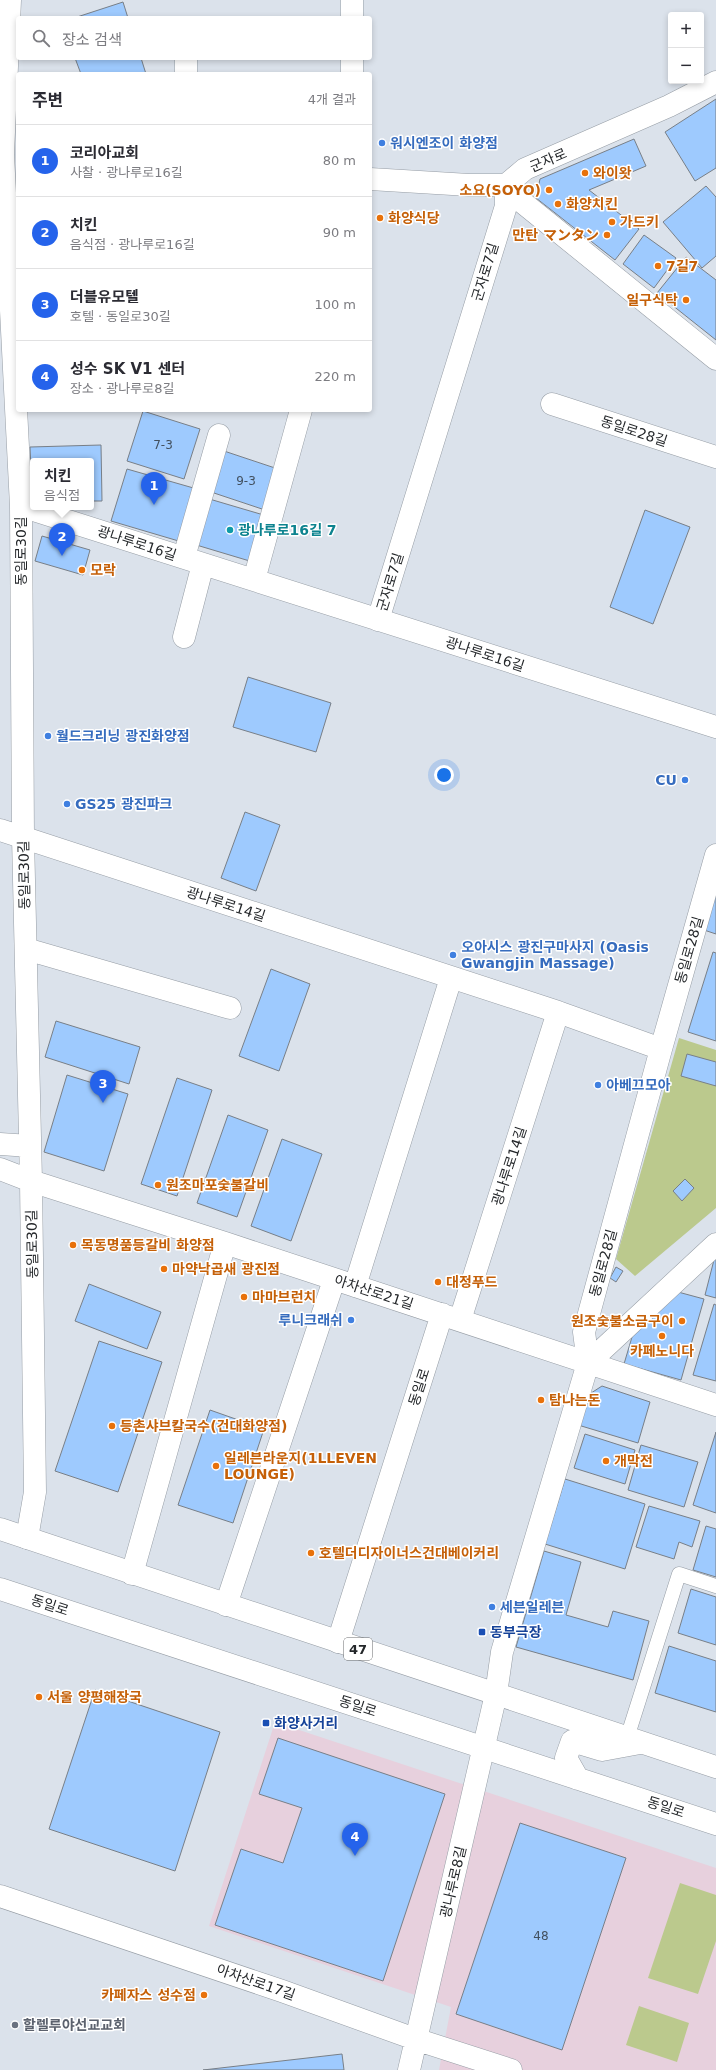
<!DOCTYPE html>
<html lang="ko">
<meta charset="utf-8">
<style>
:root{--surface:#fff;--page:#f7f7f7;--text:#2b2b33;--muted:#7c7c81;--line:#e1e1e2;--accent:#2563eb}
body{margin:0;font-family:"DejaVu Sans","Noto Sans KR","Noto Sans JP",sans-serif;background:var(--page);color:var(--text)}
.controls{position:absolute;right:12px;top:12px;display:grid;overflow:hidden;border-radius:4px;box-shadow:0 2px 6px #0003}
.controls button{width:36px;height:36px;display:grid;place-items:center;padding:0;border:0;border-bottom:1px solid var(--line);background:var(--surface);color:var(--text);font:20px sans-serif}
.you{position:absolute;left:444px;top:775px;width:14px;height:14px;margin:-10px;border:3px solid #fff;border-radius:50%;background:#1a73e8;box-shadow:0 0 0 6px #1a73e833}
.badge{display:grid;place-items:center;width:26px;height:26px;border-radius:50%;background:var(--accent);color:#fff;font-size:13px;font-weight:700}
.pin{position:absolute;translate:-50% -33px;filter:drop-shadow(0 1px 2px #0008)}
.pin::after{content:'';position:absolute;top:21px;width:14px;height:12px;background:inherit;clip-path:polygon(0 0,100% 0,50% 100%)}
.popup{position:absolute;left:30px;top:458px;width:64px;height:52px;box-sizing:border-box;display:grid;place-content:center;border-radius:4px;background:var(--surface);filter:drop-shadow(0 1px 3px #0005);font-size:13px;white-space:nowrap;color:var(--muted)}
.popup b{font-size:15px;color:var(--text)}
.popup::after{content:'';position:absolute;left:50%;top:100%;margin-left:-8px;border:8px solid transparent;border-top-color:var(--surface)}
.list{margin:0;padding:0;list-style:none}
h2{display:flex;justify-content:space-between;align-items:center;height:52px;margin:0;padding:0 16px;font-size:17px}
h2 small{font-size:13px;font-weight:400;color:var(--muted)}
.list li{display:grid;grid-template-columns:26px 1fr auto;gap:12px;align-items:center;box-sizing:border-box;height:72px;padding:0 16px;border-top:1px solid var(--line)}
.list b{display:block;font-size:15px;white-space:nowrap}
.list p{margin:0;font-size:13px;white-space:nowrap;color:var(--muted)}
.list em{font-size:13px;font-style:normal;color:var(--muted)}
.icon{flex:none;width:22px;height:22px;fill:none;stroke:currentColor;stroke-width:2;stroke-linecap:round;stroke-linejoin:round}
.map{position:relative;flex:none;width:716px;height:2070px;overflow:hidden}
.search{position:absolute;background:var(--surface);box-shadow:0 2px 6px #0003;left:16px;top:16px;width:356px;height:44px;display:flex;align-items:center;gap:10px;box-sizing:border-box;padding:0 14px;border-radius:4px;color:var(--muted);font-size:15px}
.panel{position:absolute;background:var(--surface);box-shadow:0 2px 6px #0003;left:16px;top:72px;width:356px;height:340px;border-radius:4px}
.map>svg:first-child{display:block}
.commercial{fill:#e7d0dd}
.green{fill:#bbc98d}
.building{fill:#9ecafe;stroke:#787f87}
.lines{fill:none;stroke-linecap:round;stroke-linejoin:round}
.service-casing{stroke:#969da5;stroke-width:15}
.minor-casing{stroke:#969da5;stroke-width:23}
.primary-casing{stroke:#969da5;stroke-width:23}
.service{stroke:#fff;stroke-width:14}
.minor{stroke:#fff;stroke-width:22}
.primary{stroke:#fff;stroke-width:22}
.shop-dot{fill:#3f7fe0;stroke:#fff;stroke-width:1.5}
.food-dot{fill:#e8710a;stroke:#fff;stroke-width:1.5}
.culture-dot{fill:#0f9aa8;stroke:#fff;stroke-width:1.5}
.transit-dot{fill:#1a4fb4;stroke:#fff;stroke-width:1.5}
.worship-dot{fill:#6b7280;stroke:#fff;stroke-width:1.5}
.labels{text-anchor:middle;stroke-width:3;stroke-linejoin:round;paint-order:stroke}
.number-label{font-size:12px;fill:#42505f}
.shield{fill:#fff;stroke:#66686a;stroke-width:1}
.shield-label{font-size:13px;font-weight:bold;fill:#24272a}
.shop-label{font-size:14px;font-weight:bold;fill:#366cbe;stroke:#fff;text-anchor:start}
.street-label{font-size:14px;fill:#24272a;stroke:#fff}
.food-label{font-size:14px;font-weight:bold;fill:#c56008;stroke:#fff;text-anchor:start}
.culture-label{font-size:14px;font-weight:bold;fill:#0d838f;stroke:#fff;text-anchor:start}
.transit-label{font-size:14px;font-weight:bold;fill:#164399;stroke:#fff;text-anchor:start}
.worship-label{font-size:14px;font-weight:bold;fill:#5b616d;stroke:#fff;text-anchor:start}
</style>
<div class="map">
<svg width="716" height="2070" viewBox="0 0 716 2070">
<rect width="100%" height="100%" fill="#dbe2eb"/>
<path class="commercial" d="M275 1722 716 1868V2070H439L451 2007 209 1926Z"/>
<path class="green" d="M679 1038 716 1050V1208L635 1276 616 1259Z
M680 1883 716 1895V1941L698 1994 648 1978Z
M639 2006 689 2023 677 2062 626 2045Z"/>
<path class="building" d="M123 2 128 18H74Z
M75 58H141L146 74H81Z
M716 99V168L695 181 665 132Z
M634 139 646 166 589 190 639 229 615 260 536 198 540 179Z
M706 186 716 197V256L702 268 663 222Z
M644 235 676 258 654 288 623 264Z
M686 257 716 280V340L657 293Z
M143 411 200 429 184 479 127 461Z
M101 445 102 501H91V461H33V491L32 489 30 447Z
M224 451 281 470 268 511 211 492Z
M127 469 197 489 182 542 111 521Z
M206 498 267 516 253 562 193 544Z
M645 510 690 527 653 624 610 607Z
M42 536 90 550 83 575 35 561Z
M248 677 331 703 316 752 233 727Z
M245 812 280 825 256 891 221 878Z
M716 886V934L704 930Z
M713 952 716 953V1041L688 1032Z
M271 969 310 984 279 1071 239 1056Z
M56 1021 140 1047 129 1084 45 1057Z
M687 1054 716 1062V1086L681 1076Z
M67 1075 128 1094 104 1171 44 1152Z
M177 1078 212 1090 177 1196 141 1184Z
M228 1115 268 1130 237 1217 197 1203Z
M282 1139 322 1154 291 1241 251 1226Z
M685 1179 694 1188 682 1201 673 1191Z
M715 1256H716V1298L705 1295Z
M616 1267 623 1271 616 1282 610 1278Z
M89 1284 161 1312 147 1349 75 1321Z
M678 1292 704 1299 681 1380 624 1364 632 1337Z
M714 1304 716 1305V1381L693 1375Z
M99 1341 162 1362 118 1492 55 1471Z
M602 1386 650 1402 638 1443 578 1425 588 1395Z
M210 1410 264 1429 233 1523 178 1505Z
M716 1432V1513L693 1505Z
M585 1434 635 1450 625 1484 574 1468Z
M641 1445 698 1462 684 1507 628 1490Z
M565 1479 645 1504 625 1569 545 1544Z
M649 1506 700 1521 692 1547 679 1542 674 1559 636 1547Z
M706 1526 716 1529V1577L693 1570Z
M544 1551 581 1562 566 1615 608 1627 613 1611 649 1621 633 1680 516 1647Z
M691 1589 716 1597V1645L678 1633Z
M669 1646 716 1661V1712L655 1693Z
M95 1690 220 1732 175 1871 49 1829Z
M278 1738 445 1794 383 1981 215 1925 241 1849 283 1863 302 1808 259 1794Z
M520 1823 626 1858 562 2050 456 2014Z
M342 2054 344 2070H203Z"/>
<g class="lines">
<g class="service-casing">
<path id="service" d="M627 1738 679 1574 716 1586"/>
</g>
<g class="minor-casing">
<path id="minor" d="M10 0 3 154 21 506 23 837 31 1181 35 1492 27 1538
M352 18V0
M186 58V74
M352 58V74
M370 179 469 185H506L525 169 669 106 716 82
M506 185 522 202 716 359
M552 404 716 457
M21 506 716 727
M184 557 219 435
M254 580 301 410
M378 620 506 206V185
M184 637 203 564
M0 830 558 1012 661 1049
M26 949 230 1008
M0 1144 30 1146
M0 1169 31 1181 225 1243 716 1405
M355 1286 451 978
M460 1320 558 1012
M588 1363 716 1244
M132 1574 225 1243
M226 1605 334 1280
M338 1642 442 1314
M0 1896 282 1991 415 2039 511 2070
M409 2070 496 1694 502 1652 588 1363 584 1332 661 1049 716 855"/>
</g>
<g class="primary-casing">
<path id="primary" d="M0 1529 716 1767
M0 1589 716 1824
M578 1779 566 1758 572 1741 602 1750 640 1743"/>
</g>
<use href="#service" class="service"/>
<use href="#minor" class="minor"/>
<use href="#primary" class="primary"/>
</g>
<g class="shop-dot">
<circle cx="382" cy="143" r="4"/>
<circle cx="48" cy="736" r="4"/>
<circle cx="685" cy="780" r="4"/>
<circle cx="67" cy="804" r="4"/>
<circle cx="453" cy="955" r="4"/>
<circle cx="598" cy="1085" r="4"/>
<circle cx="351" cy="1320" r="4"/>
<circle cx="492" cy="1607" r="4"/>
</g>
<g class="food-dot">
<circle cx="585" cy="173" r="4"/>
<circle cx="549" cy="190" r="4"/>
<circle cx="558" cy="204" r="4"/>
<circle cx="380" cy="218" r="4"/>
<circle cx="612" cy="222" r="4"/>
<circle cx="607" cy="235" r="4"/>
<circle cx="658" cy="266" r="4"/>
<circle cx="686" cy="300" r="4"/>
<circle cx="82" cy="570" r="4"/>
<circle cx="158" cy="1185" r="4"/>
<circle cx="73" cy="1245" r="4"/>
<circle cx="164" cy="1269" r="4"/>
<circle cx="438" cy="1282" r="4"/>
<circle cx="244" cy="1297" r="4"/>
<circle cx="682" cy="1321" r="4"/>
<circle cx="662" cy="1336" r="4"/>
<circle cx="541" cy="1400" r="4"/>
<circle cx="112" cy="1426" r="4"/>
<circle cx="606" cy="1461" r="4"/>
<circle cx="216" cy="1466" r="4"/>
<circle cx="311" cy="1553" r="4"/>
<circle cx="39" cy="1697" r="4"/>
<circle cx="204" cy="1995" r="4"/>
</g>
<circle class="culture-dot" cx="230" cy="530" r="4"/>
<g class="transit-dot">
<rect x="478" y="1628" width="8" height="8" rx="2"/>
<rect x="262" y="1719" width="8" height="8" rx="2"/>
</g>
<circle class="worship-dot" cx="15" cy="2025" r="4"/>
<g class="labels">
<g class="number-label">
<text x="163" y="449">7-3</text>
<text x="246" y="485">9-3</text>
<text x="541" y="1940">48</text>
</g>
<rect class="shield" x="344" y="1638" width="28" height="22" rx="3"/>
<g class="shield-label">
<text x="358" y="1654">47</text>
</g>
<g class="shop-label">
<text x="390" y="148">워시엔조이 화양점</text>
<text x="56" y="741">월드크리닝 광진화양점</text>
<text x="677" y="785" text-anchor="end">CU</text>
<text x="75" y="809">GS25 광진파크</text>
<text x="461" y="952">오아시스 광진구마사지 (Oasis<tspan x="461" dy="16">Gwangjin Massage)</tspan></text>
<text x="606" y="1090">아베끄모아</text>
<text x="343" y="1325" text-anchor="end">루니크래쉬</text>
<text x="500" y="1612">세븐일레븐</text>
</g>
<g class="street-label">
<text transform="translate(548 160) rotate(-23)" y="5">군자로</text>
<text transform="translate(485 272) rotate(-73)" y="5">군자로7길</text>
<text transform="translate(634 431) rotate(18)" y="5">동일로28길</text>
<text transform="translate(137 543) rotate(18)" y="5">광나루로16길</text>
<text transform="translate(21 551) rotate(-90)" y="5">동일로30길</text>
<text transform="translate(390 582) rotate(-73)" y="5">군자로7길</text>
<text transform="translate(485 654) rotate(18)" y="5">광나루로16길</text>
<text transform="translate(24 875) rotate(-91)" y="5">동일로30길</text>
<text transform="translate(226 904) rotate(18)" y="5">광나루로14길</text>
<text transform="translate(689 950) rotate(-74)" y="5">동일로28길</text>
<text transform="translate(509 1166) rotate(-72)" y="5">광나루로14길</text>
<text transform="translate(32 1244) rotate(-91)" y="5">동일로30길</text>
<text transform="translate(603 1263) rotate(-75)" y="5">동일로28길</text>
<text transform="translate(374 1292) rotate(18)" y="5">아차산로21길</text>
<text transform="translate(419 1387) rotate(-72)" y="5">동일로</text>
<text transform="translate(50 1605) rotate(18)" y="5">동일로</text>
<text transform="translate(358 1706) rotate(18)" y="5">동일로</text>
<text transform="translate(666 1807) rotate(18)" y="5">동일로</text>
<text transform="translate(453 1882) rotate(-77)" y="5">광나루로8길</text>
<text transform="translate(256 1982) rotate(19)" y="5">아차산로17길</text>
</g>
<g class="food-label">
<text x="593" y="178">와이왓</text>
<text x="541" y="195" text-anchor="end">소요(SOYO)</text>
<text x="566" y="209">화양치킨</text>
<text x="388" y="223">화양식당</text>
<text x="620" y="227">가드키</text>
<text x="599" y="240" text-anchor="end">만탄 マンタン</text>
<text x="666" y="271">7길7</text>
<text x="678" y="305" text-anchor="end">일구식탁</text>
<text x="90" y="575">모락</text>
<text x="166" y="1190">원조마포숯불갈비</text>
<text x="81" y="1250">목동명품등갈비 화양점</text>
<text x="172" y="1274">마약낙곱새 광진점</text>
<text x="446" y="1287">대정푸드</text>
<text x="252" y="1302">마마브런치</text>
<text x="674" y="1326" text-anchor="end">원조숯불소금구이</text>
<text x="662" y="1356" text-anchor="middle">카페노니다</text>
<text x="549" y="1405">탐나는돈</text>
<text x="120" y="1431">등촌샤브칼국수(건대화양점)</text>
<text x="224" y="1463">일레븐라운지(1LLEVEN<tspan x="224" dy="16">LOUNGE)</tspan></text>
<text x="614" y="1466">개막전</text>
<text x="319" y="1558">호텔더디자이너스건대베이커리</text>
<text x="47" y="1702">서울 양평해장국</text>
<text x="196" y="2000" text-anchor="end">카페자스 성수점</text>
</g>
<g class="culture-label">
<text x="238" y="535">광나루로16길 7</text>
</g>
<g class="transit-label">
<text x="490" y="1637">동부극장</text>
<text x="274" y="1728">화양사거리</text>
</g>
<g class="worship-label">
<text x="23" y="2030">할렐루야선교교회</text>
</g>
</g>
</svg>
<div class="controls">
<button>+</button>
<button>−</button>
</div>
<div class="you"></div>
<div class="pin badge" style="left:154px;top:505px">1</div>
<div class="pin badge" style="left:62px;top:556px">2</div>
<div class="popup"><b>치킨</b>음식점</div>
<div class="pin badge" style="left:103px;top:1103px">3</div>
<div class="pin badge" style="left:355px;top:1856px">4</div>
<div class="search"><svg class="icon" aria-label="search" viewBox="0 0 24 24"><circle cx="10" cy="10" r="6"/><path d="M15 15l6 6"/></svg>장소 검색</div>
<section class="panel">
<h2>주변<small>4개 결과</small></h2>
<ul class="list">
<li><span class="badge">1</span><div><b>코리아교회</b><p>사찰 · 광나루로16길</p></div><em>80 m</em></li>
<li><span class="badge">2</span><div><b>치킨</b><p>음식점 · 광나루로16길</p></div><em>90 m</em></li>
<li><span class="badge">3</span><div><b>더블유모텔</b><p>호텔 · 동일로30길</p></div><em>100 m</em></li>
<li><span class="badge">4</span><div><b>성수 SK V1 센터</b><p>장소 · 광나루로8길</p></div><em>220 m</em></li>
</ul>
</section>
</div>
